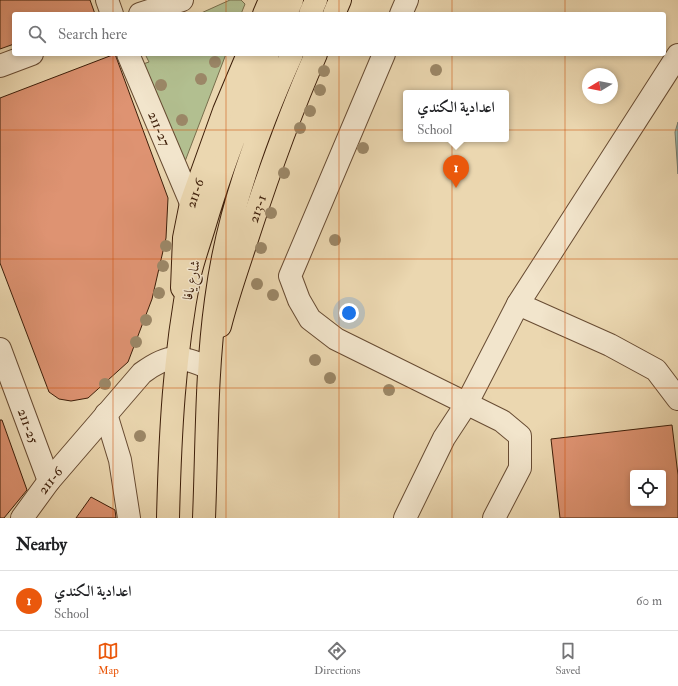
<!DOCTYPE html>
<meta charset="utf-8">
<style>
:root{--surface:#fff;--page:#f2f2f2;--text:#202124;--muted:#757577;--line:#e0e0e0;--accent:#ea580c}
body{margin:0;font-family:"IM FELL Double Pica",Amiri,serif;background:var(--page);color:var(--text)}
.controls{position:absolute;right:12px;bottom:12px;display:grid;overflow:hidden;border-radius:4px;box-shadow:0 2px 6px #0003}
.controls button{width:36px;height:36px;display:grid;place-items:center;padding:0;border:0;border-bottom:1px solid var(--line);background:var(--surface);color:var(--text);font:20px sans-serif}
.compass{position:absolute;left:582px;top:68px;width:36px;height:36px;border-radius:50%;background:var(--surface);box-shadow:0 2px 6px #0003;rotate:260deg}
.you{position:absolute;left:349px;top:313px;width:14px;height:14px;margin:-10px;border:3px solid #fff;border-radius:50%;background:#1a73e8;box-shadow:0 0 0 6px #1a73e833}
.badge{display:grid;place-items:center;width:26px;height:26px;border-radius:50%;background:var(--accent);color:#fff;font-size:13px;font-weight:700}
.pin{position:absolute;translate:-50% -33px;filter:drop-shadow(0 1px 2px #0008)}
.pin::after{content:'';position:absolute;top:21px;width:14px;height:12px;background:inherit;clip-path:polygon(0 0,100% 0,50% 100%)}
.popup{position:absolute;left:403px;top:90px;width:106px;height:52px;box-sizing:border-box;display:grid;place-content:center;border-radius:4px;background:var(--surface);filter:drop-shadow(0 1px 3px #0005);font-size:13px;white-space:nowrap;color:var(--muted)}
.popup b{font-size:15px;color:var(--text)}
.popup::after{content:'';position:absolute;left:50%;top:100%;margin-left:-8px;border:8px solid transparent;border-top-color:var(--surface)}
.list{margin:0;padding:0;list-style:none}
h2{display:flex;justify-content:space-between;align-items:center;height:52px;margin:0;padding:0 16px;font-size:17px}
h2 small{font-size:13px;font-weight:400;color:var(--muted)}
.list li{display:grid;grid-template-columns:26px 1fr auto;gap:12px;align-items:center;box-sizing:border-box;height:60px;padding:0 16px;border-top:1px solid var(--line)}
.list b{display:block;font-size:15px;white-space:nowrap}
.list p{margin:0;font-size:13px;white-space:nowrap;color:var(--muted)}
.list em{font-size:13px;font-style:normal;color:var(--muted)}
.icon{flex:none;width:22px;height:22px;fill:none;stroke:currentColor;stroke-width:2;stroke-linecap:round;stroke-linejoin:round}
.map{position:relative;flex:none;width:678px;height:518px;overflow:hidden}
.search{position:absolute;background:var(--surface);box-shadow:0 2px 6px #0003;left:12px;right:12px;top:12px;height:44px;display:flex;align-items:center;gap:10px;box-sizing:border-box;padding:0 14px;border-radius:4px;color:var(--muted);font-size:15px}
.sheet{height:112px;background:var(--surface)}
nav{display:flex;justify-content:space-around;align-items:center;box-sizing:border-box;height:56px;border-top:1px solid var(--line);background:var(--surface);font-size:11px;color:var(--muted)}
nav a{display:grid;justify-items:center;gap:2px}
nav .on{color:var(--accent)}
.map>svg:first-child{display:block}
.green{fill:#b2bf90;stroke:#786e4c}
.water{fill:#98b9af;stroke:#747b6d}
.building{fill:#de9372;stroke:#3d1e09;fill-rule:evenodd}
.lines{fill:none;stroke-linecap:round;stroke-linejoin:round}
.minor-casing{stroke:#684c33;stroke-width:24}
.major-casing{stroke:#3d1e09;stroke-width:24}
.highway-casing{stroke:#3d1e09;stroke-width:24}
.minor{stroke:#f2e5cc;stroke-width:22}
.major{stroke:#ebd7b0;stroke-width:22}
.highway{stroke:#ebd7b0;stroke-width:22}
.tree{fill:#9b8767}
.grid{fill:none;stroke:#ce500c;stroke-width:1;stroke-opacity:0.55}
.labels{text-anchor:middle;stroke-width:3;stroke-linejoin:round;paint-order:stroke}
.street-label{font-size:14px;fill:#3d1e09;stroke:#f2e5cc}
</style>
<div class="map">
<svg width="678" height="518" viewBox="0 0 678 518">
<rect width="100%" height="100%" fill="#ebd7b0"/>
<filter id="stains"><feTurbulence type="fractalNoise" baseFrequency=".005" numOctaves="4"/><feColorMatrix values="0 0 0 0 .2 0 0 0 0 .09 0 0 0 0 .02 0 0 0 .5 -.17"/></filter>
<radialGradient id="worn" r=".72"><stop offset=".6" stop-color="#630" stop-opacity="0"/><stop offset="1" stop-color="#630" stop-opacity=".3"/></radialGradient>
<path class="green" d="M230 0H241L245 4 241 14H199Z
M145 54H226L184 164 143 64 149 62Z"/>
<path class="water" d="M678 122V174L675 132Z"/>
<path class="building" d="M0 0H90L95 14H14V44L0 49Z
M115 54 168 198 166 238 152 299 128 362 88 398 71 401 59 399 49 392 0 263V98Z
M0 420H2L27 490 4 518H0Z
M672 425 678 475V518H560L551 439ZM633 473H663V503H633Z
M91 497 115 510 116 518H76Z"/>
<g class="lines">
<g class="minor-casing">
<g id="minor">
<path d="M107 0 112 14"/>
<path d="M140 14 182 0"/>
<path d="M401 14 407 0"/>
<path id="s1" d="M128 54 191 203"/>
<path d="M384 54 290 276 299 300 310 319 336 339 502 421 520 436V468L494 518"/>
<path d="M0 66 32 54"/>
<path d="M518 304 610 345 656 370 678 399"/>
<path id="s2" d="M0 349 49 481"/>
<path d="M106 414 120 460 129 518"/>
<path id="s3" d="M22 518 49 481 142 373C169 353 179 355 209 368"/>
<path d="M405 518 444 438 467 403 518 304 678 55"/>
</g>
</g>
<g class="major-casing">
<g id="major">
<path d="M264 14 270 0"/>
<path d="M334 14 340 0"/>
<path id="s4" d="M182 288 184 238 191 203 224 111 248 54"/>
<path id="s5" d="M220 326C228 294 239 264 249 233 269 172 290 113 316 54"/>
</g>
</g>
<g class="highway-casing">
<path id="highway" d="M286 14 292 0
M310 14 316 0
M168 518C170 436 174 354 190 274 194 257 200 241 205 224 222 166 244 110 268 54
M204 518C207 445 206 372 216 300 227 214 257 132 292 54"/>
</g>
<use href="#minor" class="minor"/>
<use href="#major" class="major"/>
<use href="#highway" class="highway"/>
</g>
<g class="tree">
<circle cx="215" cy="62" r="6"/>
<circle cx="436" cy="70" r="6"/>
<circle cx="324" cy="71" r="6"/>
<circle cx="201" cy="79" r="6"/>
<circle cx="161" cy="85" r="6"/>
<circle cx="320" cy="90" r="6"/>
<circle cx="310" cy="111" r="6"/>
<circle cx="182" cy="120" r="6"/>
<circle cx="300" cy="128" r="6"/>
<circle cx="363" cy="148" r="6"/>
<circle cx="452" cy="163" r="6"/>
<circle cx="284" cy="173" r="6"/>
<circle cx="271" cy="213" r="6"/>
<circle cx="335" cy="240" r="6"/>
<circle cx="166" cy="246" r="6"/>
<circle cx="261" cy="248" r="6"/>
<circle cx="163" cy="266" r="6"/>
<circle cx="257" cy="284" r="6"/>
<circle cx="159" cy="293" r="6"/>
<circle cx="273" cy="295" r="6"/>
<circle cx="146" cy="320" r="6"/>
<circle cx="136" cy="342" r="6"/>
<circle cx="315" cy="360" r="6"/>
<circle cx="330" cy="378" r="6"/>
<circle cx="105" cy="384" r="6"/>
<circle cx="389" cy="390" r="6"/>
<circle cx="140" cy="436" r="6"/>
</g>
<path class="grid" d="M113 0V14M226 0V14M339 0V14M452 0V14M565 0V14M113 54V518M226 54V518M339 54V518M452 54V518M565 54V518M0 130H678M0 259H678M0 388H678"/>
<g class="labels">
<g class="street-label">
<text dy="5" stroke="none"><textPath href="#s1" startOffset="81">211-27</textPath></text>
<text dy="5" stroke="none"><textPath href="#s4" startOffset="96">211-6</textPath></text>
<text dy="5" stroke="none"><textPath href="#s5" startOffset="123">213-1</textPath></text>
<text transform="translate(191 280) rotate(-78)" y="5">شارع يافا</text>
<text dy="5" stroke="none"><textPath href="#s2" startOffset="82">211-25</textPath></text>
<text dy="5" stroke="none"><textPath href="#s3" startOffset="47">211-6</textPath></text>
</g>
</g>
<rect width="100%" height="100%" filter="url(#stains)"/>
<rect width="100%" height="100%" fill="url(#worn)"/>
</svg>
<div class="controls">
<button><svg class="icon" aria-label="locate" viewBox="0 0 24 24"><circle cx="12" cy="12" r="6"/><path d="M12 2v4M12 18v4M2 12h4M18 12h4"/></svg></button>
</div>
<svg class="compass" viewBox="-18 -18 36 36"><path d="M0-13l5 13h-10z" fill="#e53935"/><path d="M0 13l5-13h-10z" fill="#757577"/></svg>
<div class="you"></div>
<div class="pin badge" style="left:456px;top:188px">1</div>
<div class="popup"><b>اعدادية الكندي</b>School</div>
<div class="search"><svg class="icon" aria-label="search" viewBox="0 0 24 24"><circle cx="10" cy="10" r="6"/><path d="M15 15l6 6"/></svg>Search here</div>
</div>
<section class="sheet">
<h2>Nearby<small></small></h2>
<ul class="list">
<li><span class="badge">1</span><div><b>اعدادية الكندي</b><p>School</p></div><em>60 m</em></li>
</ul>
</section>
<nav>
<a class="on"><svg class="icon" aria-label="map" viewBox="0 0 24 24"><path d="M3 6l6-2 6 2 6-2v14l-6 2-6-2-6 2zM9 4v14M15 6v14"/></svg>Map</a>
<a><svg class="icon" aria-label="directions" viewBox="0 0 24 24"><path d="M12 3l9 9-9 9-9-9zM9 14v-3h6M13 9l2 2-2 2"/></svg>Directions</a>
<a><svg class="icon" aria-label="saved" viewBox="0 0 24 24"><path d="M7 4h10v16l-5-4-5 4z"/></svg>Saved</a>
</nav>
